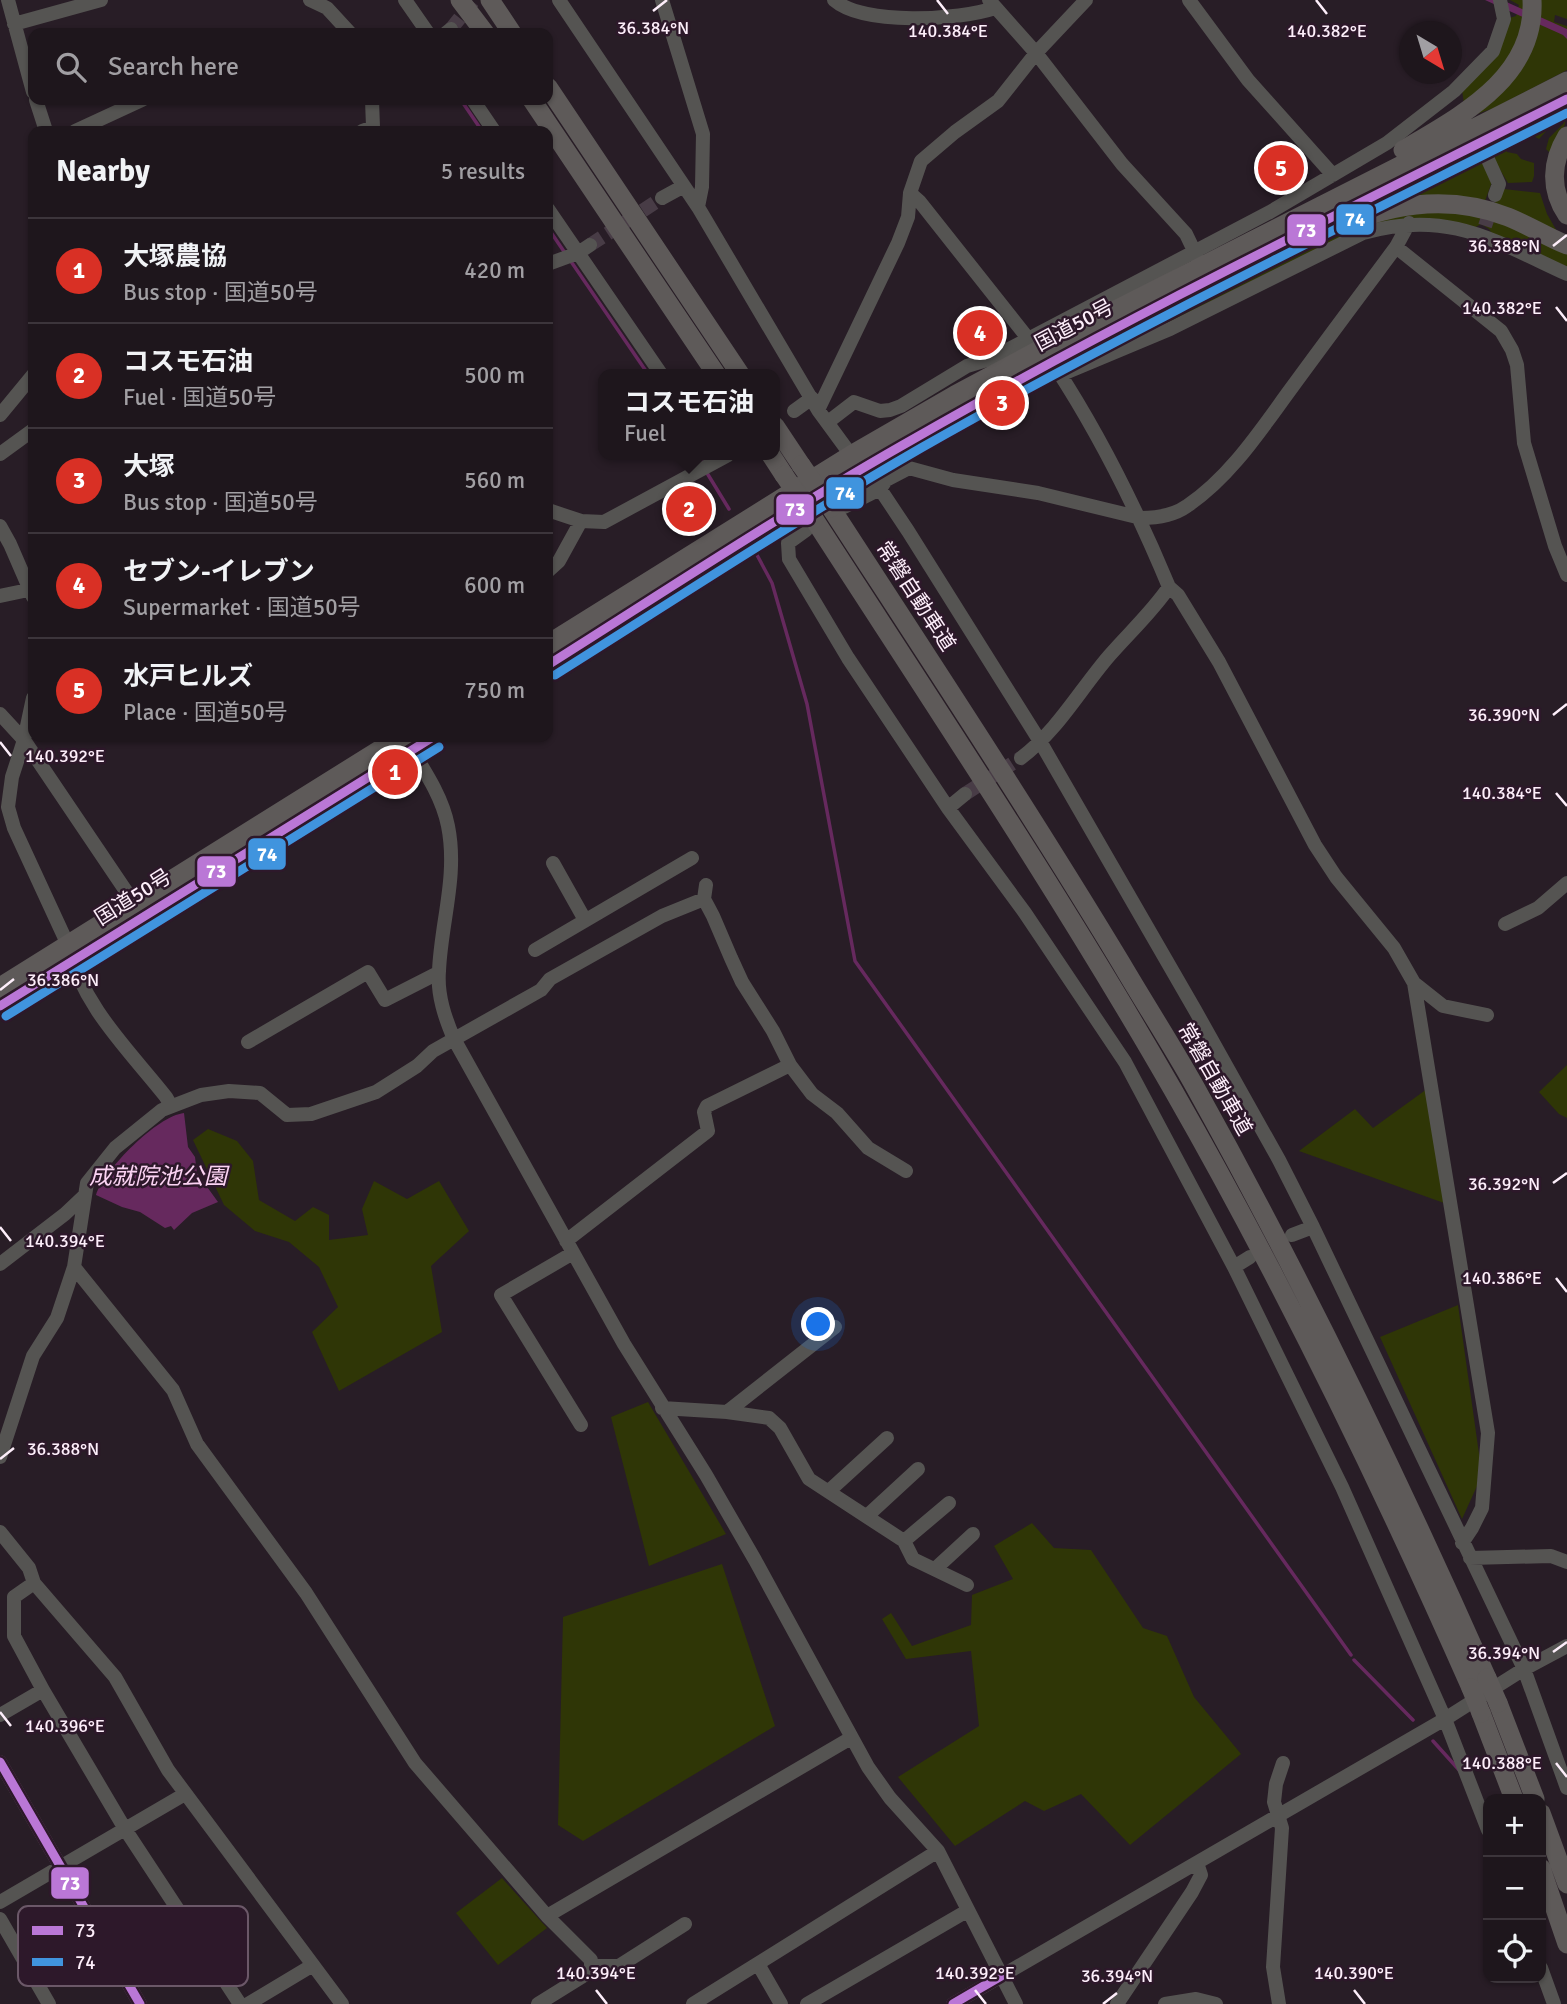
<!DOCTYPE html>
<meta charset="utf-8">
<style>
:root{--surface:#1e161c;--page:#261f25;--text:#f1f3f6;--muted:#a19fa3;--line:#3c353b;--accent:#d93025}
body{margin:0;font-family:Signika,"Noto Sans JP",sans-serif;background:var(--page);color:var(--text)}
.controls{position:absolute;right:21px;bottom:21px;display:grid;overflow:hidden;border-radius:14px;box-shadow:0 2px 5px #0004}
.controls button{width:63px;height:63px;display:grid;place-items:center;padding:0;border:0;border-bottom:2px solid var(--line);background:var(--surface);color:var(--text);font:35px sans-serif}
.compass{position:absolute;left:1399px;top:21px;width:63px;height:63px;border-radius:50%;background:var(--surface);box-shadow:0 2px 5px #0004;rotate:142deg}
.you{position:absolute;left:819px;top:1325px;width:24px;height:24px;margin:-18px;border:5px solid #fff;border-radius:50%;background:#1a73e8;box-shadow:0 0 0 10px #1a73e833}
.badge{display:grid;place-items:center;width:46px;height:46px;border-radius:50%;background:var(--accent);color:#fff;font-size:23px;font-weight:700}
.pin{position:absolute;translate:-50% -50%;border:4px solid #fff;box-shadow:0 2px 7px #0006}
.popup{position:absolute;left:598px;top:369px;width:182px;height:91px;box-sizing:border-box;display:grid;place-content:center;border-radius:14px;background:var(--surface);filter:drop-shadow(0 2px 5px #0005);font-size:23px;white-space:nowrap;color:var(--muted)}
.popup b{font-size:26px;color:var(--text)}
.popup::after{content:'';position:absolute;left:50%;top:100%;margin-left:-14px;border:14px solid transparent;border-top-color:var(--surface)}
.list{margin:0;padding:0;list-style:none}
h2{display:flex;justify-content:space-between;align-items:center;height:91px;margin:0;padding:0 28px;font-size:30px}
h2 small{font-size:23px;font-weight:400;color:var(--muted)}
.list li{display:grid;grid-template-columns:46px 1fr auto;gap:21px;align-items:center;box-sizing:border-box;height:105px;padding:0 28px;border-top:2px solid var(--line)}
.list b{display:block;font-size:26px;white-space:nowrap}
.list p{margin:0;font-size:23px;white-space:nowrap;color:var(--muted)}
.list em{font-size:23px;font-style:normal;color:var(--muted)}
.icon{flex:none;width:38px;height:38px;fill:none;stroke:currentColor;stroke-width:2;stroke-linecap:round;stroke-linejoin:round}
.map{position:relative;flex:none;width:1567px;height:2004px;overflow:hidden}
.search{position:absolute;background:var(--surface);box-shadow:0 2px 5px #0004;left:28px;top:28px;width:525px;height:77px;display:flex;align-items:center;gap:18px;box-sizing:border-box;padding:0 24px;border-radius:14px;color:var(--muted);font-size:26px}
.panel{position:absolute;background:var(--surface);box-shadow:0 2px 5px #0004;left:28px;top:126px;width:525px;height:616px;border-radius:14px}
.map>svg:first-child{display:block}
.green{fill:#2f3606}
.water{fill:#66295e}
.lines{fill:none;stroke-linecap:round;stroke-linejoin:round}
.stream{stroke:#66295e;stroke-width:3.5}
.minor-tunnel{stroke:#483c46;stroke-width:14;stroke-dasharray:14 7;stroke-linecap:butt}
.minor{stroke:#555452;stroke-width:14}
.highway{stroke:#5e5a59;stroke-width:19}
.highway-bridge{stroke:#5e5a59;stroke-width:19}
.bus-1-casing{stroke:#2d182a;stroke-width:14}
.bus-2-casing{stroke:#2d182a;stroke-width:14}
.bus-1{stroke:#ba77d6;stroke-width:9}
.bus-2{stroke:#4094de;stroke-width:9}
.ticks{fill:none;stroke:#fdeefa;stroke-width:2.5}
.labels{text-anchor:middle;stroke-width:5;stroke-linejoin:round;paint-order:stroke}
.street-label{font-size:21px;fill:#fdeefa;stroke:#2d182a}
.water-label{font-size:23px;font-style:italic;fill:#fbd3f3;stroke:#2d182a}
.key{fill:#2d182a;stroke:#6b5868;stroke-width:2}
.key-label{font-size:19px;fill:#fdeefa}
.ticks-label{font-size:18px;text-anchor:middle;fill:#fdeefa;stroke:#2d182a;stroke-width:5;stroke-linejoin:round;paint-order:stroke}
.line-badge{stroke:#2d182a;stroke-width:2.5}
.badge-label{font-size:19px;text-anchor:middle;font-weight:bold;fill:#fff}
</style>
<div class="map">
<svg width="1567" height="2004" viewBox="0 0 1567 2004">
<rect width="100%" height="100%" fill="#281d26"/>
<path class="green" d="M1510 0H1524L1520 41 1499 73 1464 104 1462 90 1509 18 1516 16 1519 5Z
M1539 0H1567V19L1555 15 1554 22 1567 26V70L1494 108 1474 115 1488 105Z
M1567 108C1567 126 1559 139 1552 155L1546 149 1549 138 1564 123 1559 117 1539 139 1532 135H1524L1516 144 1505 145 1507 152 1517 154 1521 159 1534 163V176L1532 182 1508 183 1488 150Z
M1480 154 1493 179 1485 201 1375 206Z
M1504 189 1540 193 1547 214 1558 233 1494 204Z
M1426 209 1492 218 1567 250V267L1492 234 1489 229 1481 224 1474 228C1443 221 1415 216 1383 222L1173 323 1067 367 1066 364 1095 349 1168 321 1303 252 1365 224Z
M1567 1065V1118L1559 1114 1539 1092Z
M1427 1089 1444 1203 1299 1151 1355 1109 1373 1128Z
M208 1129 237 1141 253 1161 259 1200 295 1221 313 1207 329 1215V1240L368 1235 362 1209 374 1181 407 1199 439 1181 469 1231 431 1266 442 1332 339 1391 312 1332 338 1307 319 1267 289 1242 255 1231 224 1205 193 1140Z
M1458 1305 1482 1475 1462 1519 1380 1337Z
M648 1402 726 1534 649 1566 611 1417Z
M1032 1523 1054 1548 1091 1550 1143 1628 1167 1636 1194 1697 1241 1754 1130 1845 1081 1794 1044 1811 1025 1801 955 1846 898 1777 979 1726 971 1651 906 1659 882 1619 891 1613 912 1646 971 1625 972 1595 1013 1579 994 1546Z
M722 1564 775 1726 583 1841 558 1825 563 1617Z
M502 1878 547 1928 498 1965 456 1913Z"/>
<path class="water" d="M1485 0H1502L1567 29V39L1563 35Z
M184 1113 188 1147 195 1157 197 1173 218 1202 192 1213 174 1230 171 1226 165 1228 140 1212 122 1207 96 1195C105 1169 157 1116 184 1113Z"/>
<g class="lines">
<path class="stream" d="M461 100 482 131
M548 228 565 253
M570 260 648 374
M700 455 702 464
M707 473 729 509
M757 555 772 583 807 704 855 961 1351 1655
M1354 1660 1413 1720
M1433 1741 1460 1771"/>
<path class="minor-tunnel" d="M451 29 474 0
M1485 226 1493 203
M590 245 662 198
M965 794 1021 758"/>
<path class="minor" d="M8 0 33 92
M310 0 327 8 350 33
M405 0 428 33
M559 0 698 207 818 410 851 455 880 489 908 531 1041 743 1195 1010 1279 1160 1313 1227 1524 1669 1567 1788
M662 0 703 134 702 187 698 207
M834 0C864 26 959 20 995 8
M989 0 1036 53 1122 164 1186 234 1198 259
M1189 0 1248 80 1333 175
M14 24 101 0
M446 33 451 29
M36 100 46 131
M473 100 494 131
M75 131 142 100
M362 131 373 127 372 100
M1485 153 1499 184 1495 195
M910 193 920 202 1034 346
M662 198 684 186
M548 209 661 374
M1396 247 1501 331 1512 350 1517 365 1524 443 1555 546 1567 575
M548 264 578 253 590 245
M1060 375 1170 329 1363 233C1447 209 1493 240 1567 274
M818 410 898 243 908 217 910 193 921 161 955 132 998 101 1036 53 1086 0
M794 411 812 398
M0 415 33 375
M828 422 854 402 880 411 890 410 901 406 967 366 990 359 1270 212 1387 143 1454 91 1493 51 1504 19 1500 0
M0 454 33 430
M844 507 880 489 886 480 909 468 953 480 1038 493 1141 518C1157 518 1173 516 1187 506 1230 477 1260 431 1290 390 1325 342 1361 294 1396 247L1409 223
M548 510 581 521 604 522 728 455
M0 526 10 544 33 597
M806 530 788 543 789 559 848 658 948 808 1025 913 1125 1062 1234 1267 1342 1487 1445 1719 1488 1830
M548 571 559 561 581 521
M1169 587 1178 595 1219 662 1315 845 1336 877 1394 948 1414 983 1488 1433 1482 1508 1472 1528 1462 1543
M0 596 33 589
M33 698 24 740 12 777 8 807 14 828 68 945C82 1006 129 1050 166 1097L171 1106
M0 714 24 740 134 903
M408 744C424 770 442 796 448 826 458 876 441 922 439 971 437 995 445 1018 454 1039L624 1344 706 1475 755 1560 868 1767 890 1798 938 1851 1016 2004
M1021 758C1058 730 1079 691 1109 656 1129 633 1152 612 1169 587 1137 510 1101 437 1056 368
M948 808 965 794
M553 863 585 920
M706 885 704 899 713 916 731 958 742 982 773 1031 790 1065 812 1094 837 1113 868 1148 906 1171
M1505 924 1538 908 1567 883
M535 950 692 858
M1414 983 1443 1006 1487 1015
M248 1042 368 972 385 1000 438 973
M1292 1235 1313 1227
M566 1241 708 1131 704 1112 707 1106 790 1065
M573 1253 501 1295 581 1425
M0 1264 65 1214 83 1197
M74 1267 173 1390 197 1444 306 1593 415 1763 547 1916 591 1960V1971L538 2004
M1234 1267 1250 1257
M662 1408 727 1412 835 1327
M727 1412 769 1418 780 1428 809 1479 904 1541 913 1559 967 1585
M0 1457 33 1356 57 1318 74 1267 87 1183 115 1148 162 1110 201 1095 229 1091 260 1093 287 1115 311 1114 376 1092 417 1066 433 1051 541 990 550 979 662 916 704 899
M829 1491 887 1438
M867 1516 918 1469
M0 1532 29 1568 34 1583 115 1677 168 1770 342 2004
M904 1541 949 1503
M1470 1558 1551 1556 1567 1562
M935 1569 973 1534
M34 1583 14 1597V1636L43 1690 125 1829 240 2004
M0 1715 43 1690
M0 1762 140 2004
M0 1902 185 1794
M547 1916 851 1738
M0 1919 49 2004
M758 1964 781 2004
M591 1966H619L685 1924
M1541 1968 1554 2004
M248 2004 313 1965
M693 2004 938 1851
M807 2004 967 1911
M953 2004 1445 1719 1524 1669 1567 1646
M1117 2004 1192 1892 1201 1875 1197 1863
M1165 2004 1196 1999 1216 2004
M1279 2004 1273 1967 1282 1828 1274 1802 1276 1784 1283 1763"/>
<path class="highway" d="M460 0 485 33
M490 0 512 33
M548 87 740 374
M532 100 716 374
M1567 136C1551 162 1550 190 1567 215
M1403 150C1460 116 1536 78 1532 0
M1346 224C1398 202 1454 196 1508 217 1528 225 1547 237 1567 245
M775 426 801 465
M771 455 784 475
M831 508C929 659 1028 809 1121 963 1145 1004 1171 1044 1194 1085 1302 1279 1397 1475 1487 1678
M814 519C936 708 1061 895 1173 1090 1284 1284 1381 1484 1471 1688
M548 644 851 455 955 395 1082 327 1567 81
M548 665C687 578 824 487 968 408 1164 299 1367 201 1567 99
M0 987 400 737
M0 1006 433 737
M1498 1703 1535 1799
M1481 1713 1514 1799
M1541 1813 1567 1884
M1541 1868 1567 1944"/>
<path class="highway-bridge" d="M801 465 831 508
M784 475 814 519
M1487 1678 1498 1703
M1471 1688 1481 1713"/>
<g class="bus-1-casing">
<path id="bus-1" d="M548 665C670 588 791 508 917 437 1129 316 1349 209 1567 99
M0 1006 433 737
M0 1762 140 2004
M953 2004 1001 1976"/>
</g>
<g class="bus-2-casing">
<path id="bus-2" d="M555 675C676 599 796 520 921 448 1132 328 1351 222 1567 113
M6 1016 439 747"/>
</g>
<use href="#bus-1" class="bus-1"/>
<use href="#bus-2" class="bus-2"/>
</g>
<path class="ticks" d="M937 0 948 14M1316 0 1327 14M653 11 667 0M1553 246 1567 235M1556 307 1567 321M1553 715 1567 704M0 742 11 756M1556 793 1567 806M0 990 14 979M1553 1183 1567 1173M0 1227 11 1241M1556 1278 1567 1292M0 1459 14 1448M1553 1652 1567 1642M0 1712 11 1726M1556 1763 1567 1777M596 1990 607 2004M975 1990 986 2004M1354 1990 1365 2004M1103 2004 1117 1993"/>
<g class="labels">
<g class="street-label">
<text transform="translate(1074 325) rotate(-28)" y="7">国道50号</text>
<text transform="translate(916 596) rotate(57)" y="7">常磐自動車道</text>
<text transform="translate(133 897) rotate(-32)" y="7">国道50号</text>
<text transform="translate(1215 1079) rotate(60)" y="7">常磐自動車道</text>
</g>
<g class="water-label">
<text x="158" y="1184">成就院池公園</text>
</g>
</g>
<rect x="18" y="1906" width="230" height="80" rx="10" class="key"/>
<rect x="32" y="1926" width="31" height="9" fill="#ba77d6"/>
<rect x="32" y="1958" width="31" height="8" fill="#4094de"/>
<g class="key-label">
<text x="75" y="1937">73</text>
<text x="75" y="1969">74</text>
</g>
<g class="ticks-label">
<text x="653" y="34">36.384°N</text>
<text x="948" y="37">140.384°E</text>
<text x="1327" y="37">140.382°E</text>
<text x="1504" y="252">36.388°N</text>
<text x="1502" y="314">140.382°E</text>
<text x="1504" y="721">36.390°N</text>
<text x="65" y="762">140.392°E</text>
<text x="1502" y="799">140.384°E</text>
<text x="63" y="986">36.386°N</text>
<text x="1504" y="1190">36.392°N</text>
<text x="65" y="1247">140.394°E</text>
<text x="1502" y="1284">140.386°E</text>
<text x="63" y="1455">36.388°N</text>
<text x="1504" y="1659">36.394°N</text>
<text x="65" y="1732">140.396°E</text>
<text x="1502" y="1769">140.388°E</text>
<text x="596" y="1979">140.394°E</text>
<text x="975" y="1979">140.392°E</text>
<text x="1354" y="1979">140.390°E</text>
<text x="1117" y="1982">36.394°N</text>
</g>
<g class="line-badge">
<rect x="1335" y="203" width="40" height="33" rx="7" fill="#4094de"/>
<rect x="1286" y="213" width="41" height="34" rx="7" fill="#ba77d6"/>
<rect x="825" y="476" width="40" height="34" rx="7" fill="#4094de"/>
<rect x="775" y="493" width="40" height="33" rx="7" fill="#ba77d6"/>
<rect x="247" y="837" width="40" height="34" rx="7" fill="#4094de"/>
<rect x="196" y="855" width="41" height="33" rx="7" fill="#ba77d6"/>
<rect x="50" y="1866" width="40" height="34" rx="7" fill="#ba77d6"/>
</g>
<g class="badge-label">
<text x="1355" y="226">74</text>
<text x="1306" y="237">73</text>
<text x="845" y="500">74</text>
<text x="795" y="516">73</text>
<text x="267" y="861">74</text>
<text x="216" y="878">73</text>
<text x="70" y="1890">73</text>
</g>
</svg>
<div class="controls">
<button>+</button>
<button>−</button>
<button><svg class="icon" aria-label="locate" viewBox="0 0 24 24"><circle cx="12" cy="12" r="6"/><path d="M12 2v4M12 18v4M2 12h4M18 12h4"/></svg></button>
</div>
<svg class="compass" viewBox="-18 -18 36 36"><path d="M0-13l5 13h-10z" fill="#e53935"/><path d="M0 13l5-13h-10z" fill="#a19fa3"/></svg>
<div class="you"></div>
<div class="pin badge" style="left:395px;top:772px">1</div>
<div class="pin badge" style="left:689px;top:509px">2</div>
<div class="popup"><b>コスモ石油</b>Fuel</div>
<div class="pin badge" style="left:1002px;top:403px">3</div>
<div class="pin badge" style="left:980px;top:333px">4</div>
<div class="pin badge" style="left:1281px;top:168px">5</div>
<div class="search"><svg class="icon" aria-label="search" viewBox="0 0 24 24"><circle cx="10" cy="10" r="6"/><path d="M15 15l6 6"/></svg>Search here</div>
<section class="panel">
<h2>Nearby<small>5 results</small></h2>
<ul class="list">
<li><span class="badge">1</span><div><b>大塚農協</b><p>Bus stop · 国道50号</p></div><em>420 m</em></li>
<li><span class="badge">2</span><div><b>コスモ石油</b><p>Fuel · 国道50号</p></div><em>500 m</em></li>
<li><span class="badge">3</span><div><b>大塚</b><p>Bus stop · 国道50号</p></div><em>560 m</em></li>
<li><span class="badge">4</span><div><b>セブン-イレブン</b><p>Supermarket · 国道50号</p></div><em>600 m</em></li>
<li><span class="badge">5</span><div><b>水戸ヒルズ</b><p>Place · 国道50号</p></div><em>750 m</em></li>
</ul>
</section>
</div>
